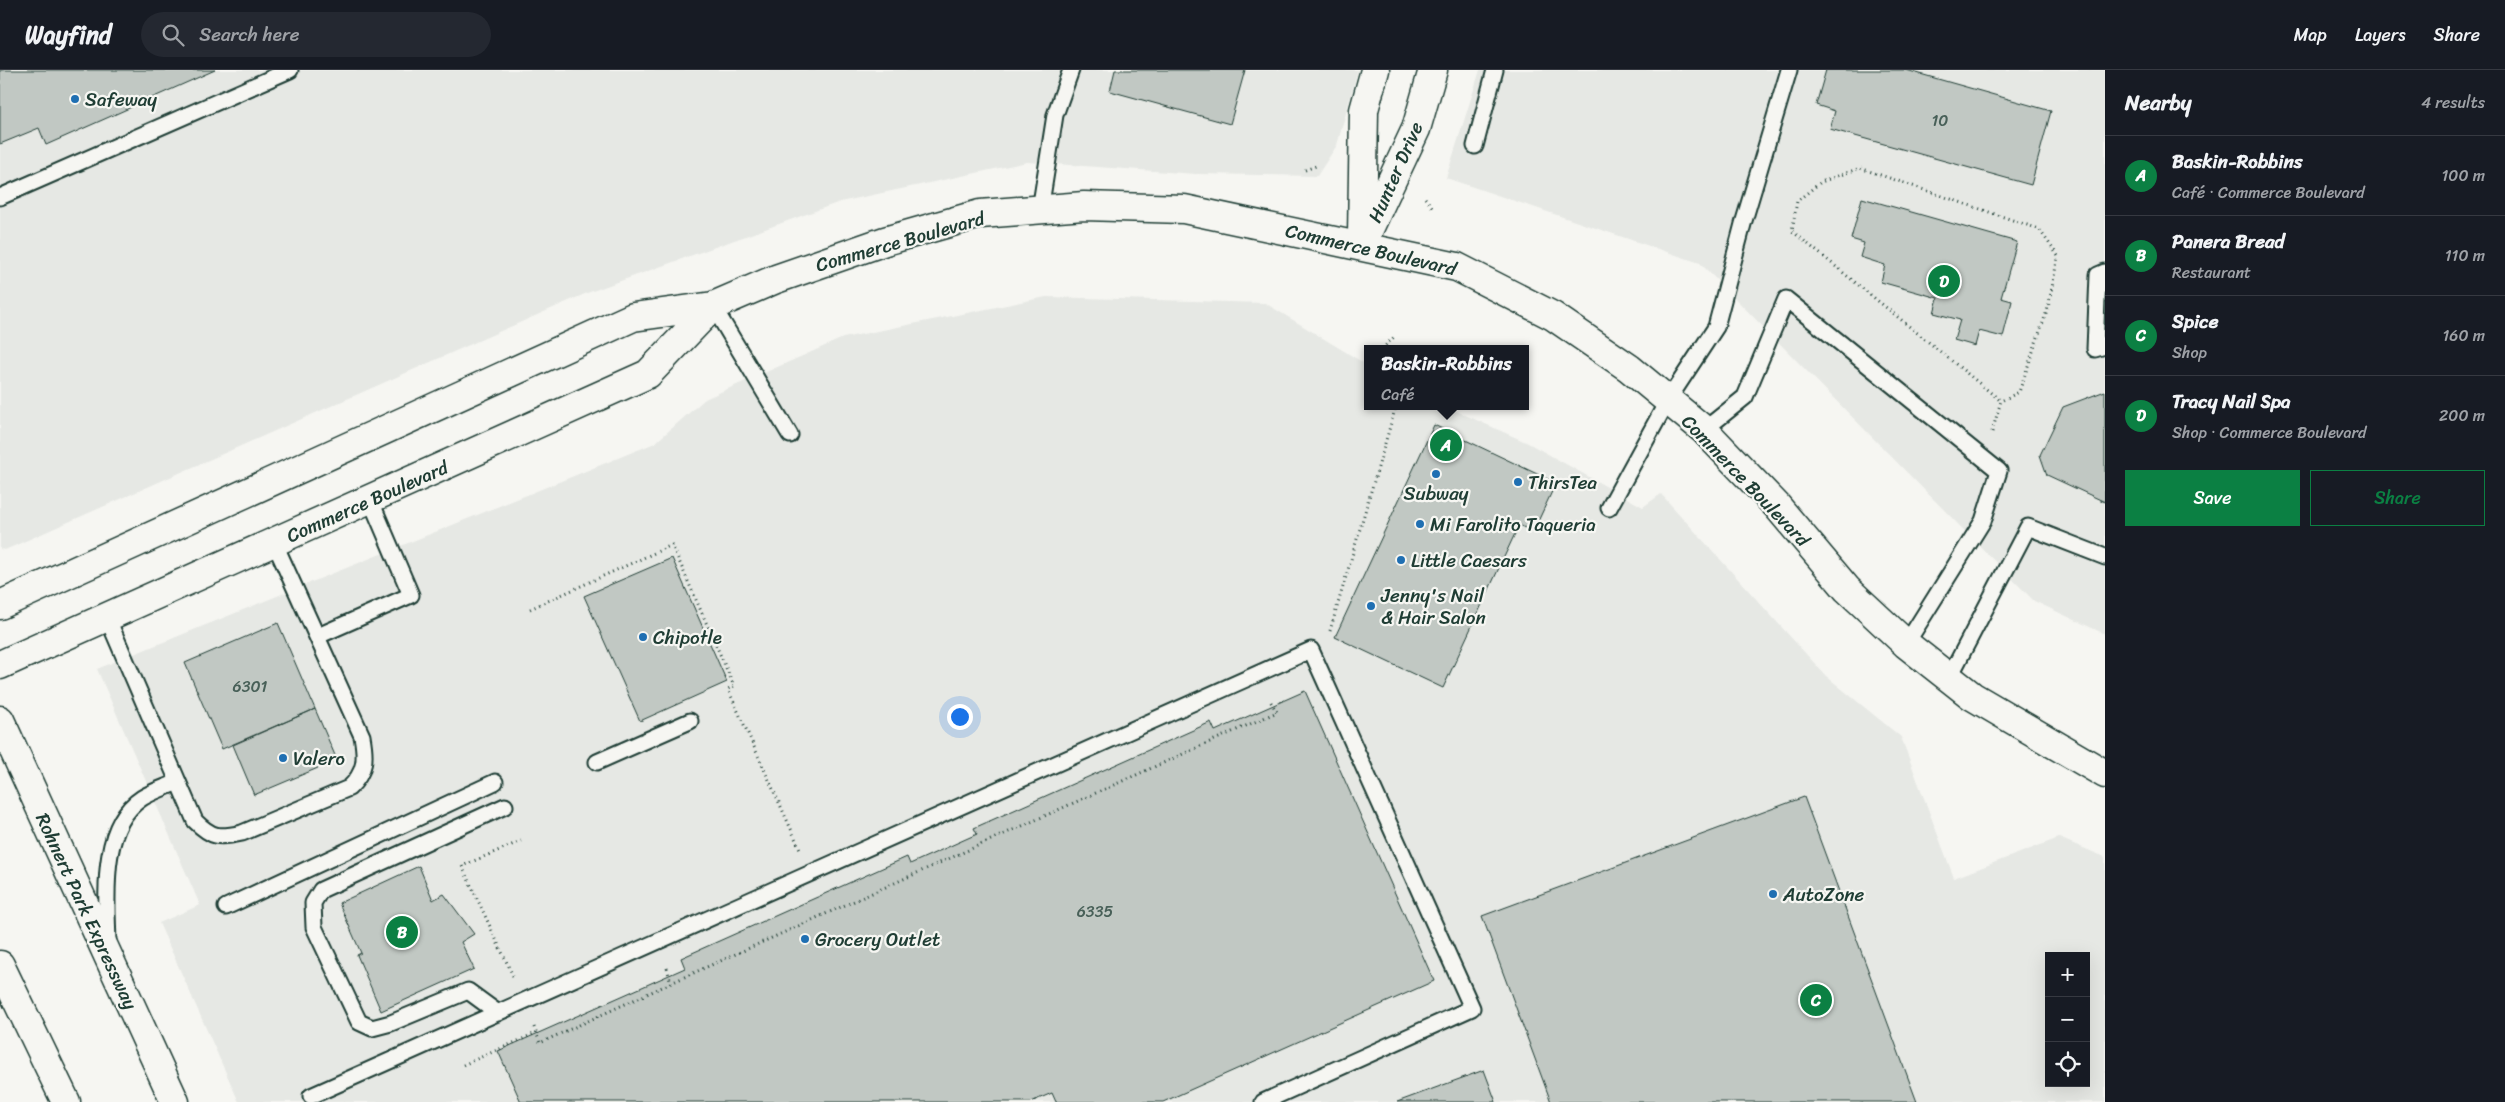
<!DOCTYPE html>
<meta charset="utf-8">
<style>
:root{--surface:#171b24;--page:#242831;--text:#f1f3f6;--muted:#9ea1a6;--line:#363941;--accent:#0b8043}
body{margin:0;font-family:Sriracha,sans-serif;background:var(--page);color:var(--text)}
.controls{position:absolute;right:15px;bottom:15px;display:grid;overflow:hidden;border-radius:0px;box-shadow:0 5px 20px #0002}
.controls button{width:45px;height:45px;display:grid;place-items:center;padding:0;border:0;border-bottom:1px solid var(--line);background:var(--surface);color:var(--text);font:25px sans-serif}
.you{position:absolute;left:959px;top:646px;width:18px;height:18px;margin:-12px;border:4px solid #fff;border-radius:50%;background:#1a73e8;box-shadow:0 0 0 8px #1a73e833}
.badge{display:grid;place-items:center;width:32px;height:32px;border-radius:50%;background:var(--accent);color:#fff;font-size:16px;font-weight:700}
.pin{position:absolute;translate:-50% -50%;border:2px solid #fff;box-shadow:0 1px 5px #0006}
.popup{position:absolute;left:1364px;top:275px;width:165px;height:65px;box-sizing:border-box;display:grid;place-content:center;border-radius:0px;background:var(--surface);filter:drop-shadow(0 1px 4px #0005);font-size:16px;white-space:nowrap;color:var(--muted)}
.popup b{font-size:19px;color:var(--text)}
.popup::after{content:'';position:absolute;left:50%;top:100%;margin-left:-10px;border:10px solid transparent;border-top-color:var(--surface)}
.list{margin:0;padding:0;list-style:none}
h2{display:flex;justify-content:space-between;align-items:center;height:65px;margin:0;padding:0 20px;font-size:21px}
h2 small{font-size:16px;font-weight:400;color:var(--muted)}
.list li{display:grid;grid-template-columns:32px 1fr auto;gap:15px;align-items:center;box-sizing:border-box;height:80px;padding:0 20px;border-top:1px solid var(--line)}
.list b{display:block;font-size:19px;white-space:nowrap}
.list p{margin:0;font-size:16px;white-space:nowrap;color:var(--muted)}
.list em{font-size:16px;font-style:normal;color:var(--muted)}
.actions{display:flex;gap:10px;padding:15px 20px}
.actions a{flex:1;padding:11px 0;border:1px solid var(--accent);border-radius:0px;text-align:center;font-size:18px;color:var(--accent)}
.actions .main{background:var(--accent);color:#fff}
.icon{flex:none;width:28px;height:28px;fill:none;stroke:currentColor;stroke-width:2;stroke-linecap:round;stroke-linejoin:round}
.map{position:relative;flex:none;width:2105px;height:1032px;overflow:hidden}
header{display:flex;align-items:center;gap:30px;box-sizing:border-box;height:70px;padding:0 25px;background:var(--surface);border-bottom:1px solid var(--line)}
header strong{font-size:24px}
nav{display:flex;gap:28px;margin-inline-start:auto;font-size:18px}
.search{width:350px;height:45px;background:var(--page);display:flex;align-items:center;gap:12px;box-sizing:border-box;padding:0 18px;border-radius:28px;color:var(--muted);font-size:19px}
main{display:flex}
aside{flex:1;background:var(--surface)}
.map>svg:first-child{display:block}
.built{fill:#e6e8e4;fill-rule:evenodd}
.building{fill:#c1c8c3;stroke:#1f3d34}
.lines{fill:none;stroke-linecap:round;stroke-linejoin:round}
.service-casing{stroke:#1f3d34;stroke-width:19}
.minor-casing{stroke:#1f3d34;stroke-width:31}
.tertiary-casing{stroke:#1f3d34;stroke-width:31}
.secondary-casing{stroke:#1f3d34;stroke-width:31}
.path{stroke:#1f3d34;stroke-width:3;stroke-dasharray:1 4;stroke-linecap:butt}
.service{stroke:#f6f6f2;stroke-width:15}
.minor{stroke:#f6f6f2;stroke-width:28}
.tertiary{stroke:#f6f6f2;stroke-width:28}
.secondary{stroke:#f6f6f2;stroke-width:28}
.poi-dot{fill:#1f6fb2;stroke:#f6f6f2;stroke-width:2}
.labels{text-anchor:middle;stroke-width:4.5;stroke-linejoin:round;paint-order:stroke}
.number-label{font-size:16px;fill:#486058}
.poi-label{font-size:19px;fill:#1f3d34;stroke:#f6f6f2;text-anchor:start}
.street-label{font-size:19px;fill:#1f3d34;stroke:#f6f6f2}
</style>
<header>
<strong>Wayfind</strong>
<div class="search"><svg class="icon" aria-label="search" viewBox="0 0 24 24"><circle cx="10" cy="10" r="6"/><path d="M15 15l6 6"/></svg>Search here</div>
<nav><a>Map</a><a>Layers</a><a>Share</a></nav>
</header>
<main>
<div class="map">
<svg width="2105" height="1032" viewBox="0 0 2105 1032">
<rect width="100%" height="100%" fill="#f6f6f2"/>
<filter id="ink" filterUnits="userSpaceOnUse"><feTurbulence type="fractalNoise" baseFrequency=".02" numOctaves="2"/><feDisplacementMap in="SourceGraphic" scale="10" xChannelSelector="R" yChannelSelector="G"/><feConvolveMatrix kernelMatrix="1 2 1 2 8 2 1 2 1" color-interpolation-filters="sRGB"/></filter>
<g filter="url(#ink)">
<path class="built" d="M0 0H1358L1337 75 1317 106 1196 104 1027 92 840 132 587 223 5 480 0 479Z
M1480 0H2105V564L2034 531 1700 193 1446 108Z
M1046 227 1265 233 1367 295V336H1445L1528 373 1643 437 1661 424 1826 606 1901 667 1954 808 2059 768 2105 787V1032H239L159 853 200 835 97 599 655 373 705 329 843 268ZM2049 886H2086V1013H2049Z"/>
<path class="building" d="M0 0H215L46 75 39 58 0 74Z
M1115 0H1245L1230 54 1110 21Z
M1826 0H1906L2051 41 2031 115 1830 59 1835 41 1816 35Z
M1862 128 2017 172 2001 228 2012 231 2003 267 1979 261 1975 276 1954 270 1960 250 1934 243 1938 228 1881 212 1885 195 1860 187 1864 173 1851 169Z
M2105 321V432L2047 405 2040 385 2063 337Z
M1434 355 1556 413 1533 462 1519 455 1443 618 1335 567Z
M672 488 727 612 640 651 584 526Z
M278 553 315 639 222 679 185 593Z
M1305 621 1434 911 1163 1032H1056L1052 1023 1031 1032H521L498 981 685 898 681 888 907 787 910 794 977 764 974 758 1211 652 1215 661Z
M315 639 337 690 254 725 233 675Z
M1804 727 1917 1032H1551L1482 846Z
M419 796 433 830 444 824 474 864 461 872 474 899 381 941 357 885 361 883 339 833Z
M1484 1000 1496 1032H1397Z"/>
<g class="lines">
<g class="service-casing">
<path id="service" d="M1475 76 1495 0
M0 127 290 0
M1040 140 1055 45 1071 0
M2105 202 2098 205 2095 279 2105 276
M713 236 790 365
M1704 360 1745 327 1786 229 1999 401 1983 451 1906 574
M1609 438 1668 330 1716 257 1743 154 1789 0
M107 547 195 751C212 768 219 768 242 763L349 718C366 702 366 688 362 666L274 472
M318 566 411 525 370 429
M1949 608 2028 457 2105 487
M597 692 690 651
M226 837 495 712
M108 873C107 829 99 756 142 728 153 721 166 717 178 712
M498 943 468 921 391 953 372 958 359 952 314 857 313 833 321 820 505 736
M311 1026 1311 580 1472 938 1263 1032"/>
</g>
<g class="minor-casing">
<path id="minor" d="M1362 167 1364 40 1375 0
M1361 176 1416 59 1433 0"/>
</g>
<g class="tertiary-casing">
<path id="tertiary" d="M0 535 633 247 713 236 776 209 885 171 980 144 1084 136 1184 139 1457 197 1553 246 1629 298 1704 360 1777 436 1847 519 1906 574 1972 626 2105 704
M0 595 648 304 713 236"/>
</g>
<g class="secondary-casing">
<path id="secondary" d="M0 650 175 1032
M0 895 66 1032"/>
</g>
<path class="path" d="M1305 100 1316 96
M1425 128 1433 138
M1382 279 1396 265
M1992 362 2001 331 1792 161 1797 131 1821 112 1860 98 2039 159 2058 186 2048 238 2019 322 2001 331
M530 539 672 475 734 616 728 619 800 779
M1330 561 1396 336
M667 898 671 913 1277 642 1269 629
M513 906 462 796 521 771
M534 957 540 973 671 913
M463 995 536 963"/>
<use href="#service" class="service"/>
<use href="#minor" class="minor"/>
<use href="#tertiary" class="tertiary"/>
<use href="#secondary" class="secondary"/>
</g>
</g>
<g class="poi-dot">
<circle cx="75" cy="29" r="5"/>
<circle cx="1436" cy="404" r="5"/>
<circle cx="1518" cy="412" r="5"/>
<circle cx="1420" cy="454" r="5"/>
<circle cx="1401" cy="490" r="5"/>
<circle cx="1371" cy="536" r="5"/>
<circle cx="643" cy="567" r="5"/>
<circle cx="283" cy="688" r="5"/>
<circle cx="1773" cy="824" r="5"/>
<circle cx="805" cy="869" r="5"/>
</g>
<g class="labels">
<g class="number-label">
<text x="1940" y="56">10</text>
<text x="250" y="622">6301</text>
<text x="1095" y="847">6335</text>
</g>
<g class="poi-label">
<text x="85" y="36">Safeway</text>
<text x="1528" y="419">ThirsTea</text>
<text x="1436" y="430" text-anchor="middle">Subway</text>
<text x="1430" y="461">Mi Farolito Taqueria</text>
<text x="1411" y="497">Little Caesars</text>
<text x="1381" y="532">Jenny's Nail<tspan x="1381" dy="22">&amp; Hair Salon</tspan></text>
<text x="653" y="574">Chipotle</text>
<text x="293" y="695">Valero</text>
<text x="1783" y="831">AutoZone</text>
<text x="815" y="876">Grocery Outlet</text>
</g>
<g class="street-label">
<text transform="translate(1395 102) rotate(-66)" y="7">Hunter Drive</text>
<text transform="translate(900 171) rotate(-16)" y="7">Commerce Boulevard</text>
<text transform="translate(1371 179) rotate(13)" y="7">Commerce Boulevard</text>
<text transform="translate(1746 410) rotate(46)" y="7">Commerce Boulevard</text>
<text transform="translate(367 431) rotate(-24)" y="7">Commerce Boulevard</text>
<text transform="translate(87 841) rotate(65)" y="7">Rohnert Park Expressway</text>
</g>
</g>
</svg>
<div class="controls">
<button>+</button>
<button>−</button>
<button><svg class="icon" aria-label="locate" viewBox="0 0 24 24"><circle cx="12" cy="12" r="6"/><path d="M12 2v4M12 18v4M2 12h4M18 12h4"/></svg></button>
</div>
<div class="you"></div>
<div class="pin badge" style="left:1446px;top:375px">A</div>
<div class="popup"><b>Baskin-Robbins</b>Café</div>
<div class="pin badge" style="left:402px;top:862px">B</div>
<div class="pin badge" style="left:1816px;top:930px">C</div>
<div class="pin badge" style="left:1944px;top:211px">D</div>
</div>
<aside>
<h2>Nearby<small>4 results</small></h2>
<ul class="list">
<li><span class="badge">A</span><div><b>Baskin-Robbins</b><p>Café · Commerce Boulevard</p></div><em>100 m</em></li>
<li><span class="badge">B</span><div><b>Panera Bread</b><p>Restaurant</p></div><em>110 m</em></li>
<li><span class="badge">C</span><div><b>Spice</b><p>Shop</p></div><em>160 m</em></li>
<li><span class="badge">D</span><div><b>Tracy Nail Spa</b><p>Shop · Commerce Boulevard</p></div><em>200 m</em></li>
</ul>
<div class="actions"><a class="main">Save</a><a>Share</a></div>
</aside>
</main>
